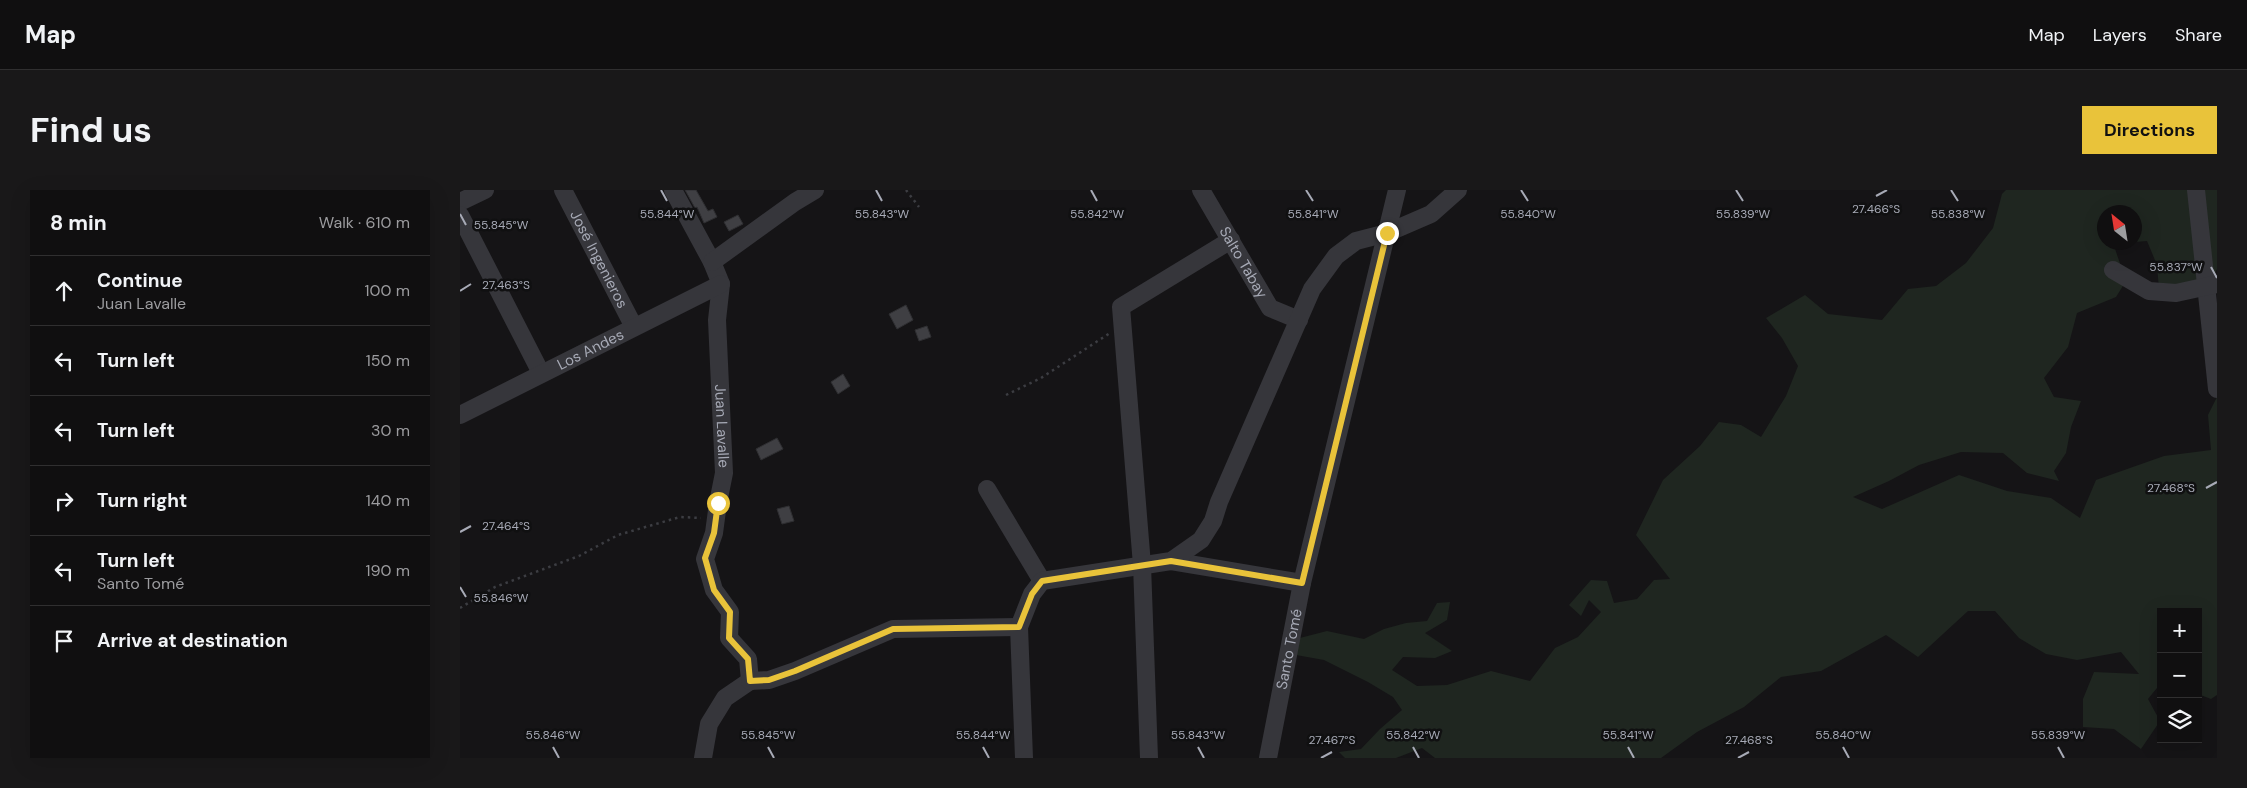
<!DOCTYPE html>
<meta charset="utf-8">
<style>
:root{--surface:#100f10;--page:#191819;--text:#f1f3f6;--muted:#9c9c9f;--line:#302f30;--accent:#e9c33a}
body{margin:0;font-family:"DM Sans",sans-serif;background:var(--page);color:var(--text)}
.controls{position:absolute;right:15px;bottom:15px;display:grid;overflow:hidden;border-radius:0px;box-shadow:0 5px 20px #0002}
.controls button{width:45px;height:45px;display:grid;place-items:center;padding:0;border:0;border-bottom:1px solid var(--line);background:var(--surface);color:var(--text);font:25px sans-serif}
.compass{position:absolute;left:1637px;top:15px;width:45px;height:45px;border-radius:50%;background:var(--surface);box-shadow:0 5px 20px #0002;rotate:330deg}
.stop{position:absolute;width:15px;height:15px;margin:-11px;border:4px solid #e9c33a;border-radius:50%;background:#fff}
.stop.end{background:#e9c33a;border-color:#fff;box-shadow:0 1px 5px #0008}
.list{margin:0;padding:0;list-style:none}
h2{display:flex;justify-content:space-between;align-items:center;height:65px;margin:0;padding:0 20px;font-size:21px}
h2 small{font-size:16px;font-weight:400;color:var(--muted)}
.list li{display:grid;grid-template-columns:32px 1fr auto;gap:15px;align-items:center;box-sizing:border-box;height:70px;padding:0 20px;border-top:1px solid var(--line)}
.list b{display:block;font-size:19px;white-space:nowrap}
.list p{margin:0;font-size:16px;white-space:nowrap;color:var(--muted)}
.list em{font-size:16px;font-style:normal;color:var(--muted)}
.icon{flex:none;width:28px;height:28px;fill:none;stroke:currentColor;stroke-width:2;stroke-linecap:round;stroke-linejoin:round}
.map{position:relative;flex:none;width:1757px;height:568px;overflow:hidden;border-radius:0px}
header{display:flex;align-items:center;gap:30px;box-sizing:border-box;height:70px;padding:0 25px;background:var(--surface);border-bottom:1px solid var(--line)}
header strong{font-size:24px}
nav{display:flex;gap:28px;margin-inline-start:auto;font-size:18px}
.intro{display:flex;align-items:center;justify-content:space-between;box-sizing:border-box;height:120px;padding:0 30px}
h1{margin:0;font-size:35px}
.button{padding:12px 22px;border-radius:0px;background:var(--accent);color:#111;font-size:18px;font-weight:700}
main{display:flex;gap:30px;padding:0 30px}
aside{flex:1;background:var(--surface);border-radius:0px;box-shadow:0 5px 20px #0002}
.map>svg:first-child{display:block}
.green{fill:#1f2620}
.building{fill:#3f3f43;stroke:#2f2f32}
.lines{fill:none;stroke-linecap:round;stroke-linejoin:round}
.path{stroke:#3c3d42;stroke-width:2.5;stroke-dasharray:2.5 4;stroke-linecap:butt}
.minor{stroke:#36363b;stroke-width:18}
.route{stroke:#e9c33a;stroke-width:6}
.ticks{fill:none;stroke:#a7aab6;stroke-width:2}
.labels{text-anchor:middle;stroke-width:5;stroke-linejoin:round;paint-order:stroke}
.street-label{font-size:15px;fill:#a7aab6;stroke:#101011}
.ticks-label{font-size:12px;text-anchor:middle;fill:#a7aab6;stroke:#101011;stroke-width:5;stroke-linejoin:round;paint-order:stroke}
</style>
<header>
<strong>Map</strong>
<nav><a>Map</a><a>Layers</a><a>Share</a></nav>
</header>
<div class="intro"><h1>Find us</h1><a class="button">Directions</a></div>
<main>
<aside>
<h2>8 min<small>Walk · 610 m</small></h2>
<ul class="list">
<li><svg class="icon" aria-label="ahead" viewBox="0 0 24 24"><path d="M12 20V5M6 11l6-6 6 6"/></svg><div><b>Continue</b><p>Juan Lavalle</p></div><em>100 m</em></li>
<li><svg class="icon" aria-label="left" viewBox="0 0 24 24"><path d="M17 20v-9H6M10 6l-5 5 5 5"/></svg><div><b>Turn left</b></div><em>150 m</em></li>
<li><svg class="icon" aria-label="left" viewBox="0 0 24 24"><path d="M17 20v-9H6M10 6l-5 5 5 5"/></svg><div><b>Turn left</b></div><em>30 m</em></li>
<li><svg class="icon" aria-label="right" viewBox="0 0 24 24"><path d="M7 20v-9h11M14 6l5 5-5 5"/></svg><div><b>Turn right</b></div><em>140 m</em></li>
<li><svg class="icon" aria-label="left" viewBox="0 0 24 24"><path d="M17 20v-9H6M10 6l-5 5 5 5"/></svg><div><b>Turn left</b><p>Santo Tomé</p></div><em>190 m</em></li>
<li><svg class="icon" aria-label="arrive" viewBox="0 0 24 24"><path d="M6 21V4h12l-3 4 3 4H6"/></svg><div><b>Arrive at destination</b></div></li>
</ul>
</aside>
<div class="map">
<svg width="1757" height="568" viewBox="0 0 1757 568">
<rect width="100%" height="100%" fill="#151416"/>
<path class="green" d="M1546 0H1757V79L1755 83 1700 111 1697 75 1687 51 1675 52 1674 22H1644V52L1653 53 1666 91 1656 107 1617 123 1608 157 1584 188 1594 207 1621 211 1611 237 1606 263 1594 281 1599 291 1567 283 1543 263 1501 262 1459 275 1429 291 1393 307 1422 319 1499 285 1547 301 1591 308 1620 328 1636 290 1704 266 1751 260 1748 225 1757 207V505L1751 509 1738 504V422H1701V493L1688 509 1700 531 1681 559 1654 539 1623 537V509L1634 482 1679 484 1661 462 1617 470 1586 464 1559 448 1535 421H1508L1458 467 1426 445 1361 481 1321 487 1284 517 1237 542 1201 568H975L962 558 936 568H885L879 562 901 559 920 539 942 520 933 507 908 492 864 470 836 465 832 450 867 441 904 449 924 439 946 433 967 431 977 413 990 412 987 430 965 443 992 461 975 468 943 467 932 480 957 496 987 495 1031 481 1070 491 1095 458 1118 447 1141 422 1129 410 1121 426 1109 415 1131 390 1147 391 1154 413 1177 409 1194 390 1210 389 1176 345 1203 290 1240 256 1259 232 1281 235 1301 247 1326 206 1338 176 1322 148 1306 128 1345 105 1368 124 1422 130 1448 99 1476 96 1506 73 1533 38 1542 4Z"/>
<path class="building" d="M225 0H236L248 21 253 19 257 27 244 33 237 17 235 18Z
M278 25 283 34 269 41 264 32Z
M446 115 453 130 437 139 429 124Z
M467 136 471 147 459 151 455 140Z
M383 184 390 196 378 204 371 192Z
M317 248 323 259 301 270 296 259Z
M329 316 334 331 322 334 317 319Z"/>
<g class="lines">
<path class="path" d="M446 0 459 17
M546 205 581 188 650 143
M0 418 35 397 119 366 158 345 220 327 241 328"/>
<g class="minor">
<path id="s1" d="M103 0 174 137"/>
<path id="s2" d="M213 0 252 72 261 94 257 130 264 283 258 313 254 343 245 369 254 400 270 422 269 448 288 469 290 491 265 508 249 534 243 568"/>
<path id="s3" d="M741 0 810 118 839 130"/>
<path d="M1736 0 1757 199"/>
<path d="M0 12 25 0"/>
<path d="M0 25 81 183"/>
<path d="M252 72 335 12 355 0"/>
<path d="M1653 80 1689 101 1716 103 1757 94"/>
<path id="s4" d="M0 225 261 94"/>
<path d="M527 299 582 391"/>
<path d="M711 371 842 393"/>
<path d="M290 491 309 490 335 481 433 439 559 437"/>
<path d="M564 568 559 437 572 404 582 391 711 371 741 350 753 331 759 312 852 99 876 66 896 51 927 43 971 24 998 0"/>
<path d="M689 568 682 375 661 117 771 50"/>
<path id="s5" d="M808 568 842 393 937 0"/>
</g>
</g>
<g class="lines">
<path class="route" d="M258 313 254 343 245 368 254 400 270 422 269 448 288 469 290 491 309 490 335 481 433 439 559 437 572 404 582 391 711 371 842 393 927 43"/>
</g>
<path class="ticks" d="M201 0 207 11M416 0 422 11M631 0 637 11M846 0 853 11M1061 0 1068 11M1276 0 1283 11M1491 0 1498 11M1416 6 1427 0M0 24 6 35M1751 77 1757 88M0 101 11 94M1746 298 1757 292M0 342 11 336M0 397 6 407M93 557 99 568M308 557 314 568M523 557 529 568M738 557 744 568M953 557 959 568M1168 557 1174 568M1383 557 1389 568M1598 557 1604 568M861 568 872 562M1278 568 1289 562"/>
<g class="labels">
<g class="street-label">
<text dy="5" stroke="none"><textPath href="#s1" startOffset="78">José Ingenieros</textPath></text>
<text dy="5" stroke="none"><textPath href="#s3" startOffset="84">Salto Tabay</textPath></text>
<text dy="5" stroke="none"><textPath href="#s4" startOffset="146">Los Andes</textPath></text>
<text dy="5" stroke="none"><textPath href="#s2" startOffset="248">Juan Lavalle</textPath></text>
<text dy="5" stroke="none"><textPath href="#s5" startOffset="111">Santo Tomé</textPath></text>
</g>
</g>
<g class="ticks-label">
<text x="1416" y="23">27.466°S</text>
<text x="1068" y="28">55.840°W</text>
<text x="1283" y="28">55.839°W</text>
<text x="1498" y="28">55.838°W</text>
<text x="207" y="28">55.844°W</text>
<text x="422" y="28">55.843°W</text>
<text x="637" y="28">55.842°W</text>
<text x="853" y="28">55.841°W</text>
<text x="41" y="39">55.845°W</text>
<text x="1716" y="81">55.837°W</text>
<text x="46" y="99">27.463°S</text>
<text x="1711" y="302">27.468°S</text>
<text x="46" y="340">27.464°S</text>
<text x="41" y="412">55.846°W</text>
<text x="93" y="549">55.846°W</text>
<text x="308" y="549">55.845°W</text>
<text x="523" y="549">55.844°W</text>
<text x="738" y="549">55.843°W</text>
<text x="953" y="549">55.842°W</text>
<text x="1168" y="549">55.841°W</text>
<text x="1383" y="549">55.840°W</text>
<text x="1598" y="549">55.839°W</text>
<text x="872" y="554">27.467°S</text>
<text x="1289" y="554">27.468°S</text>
</g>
</svg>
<div class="controls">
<button>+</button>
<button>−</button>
<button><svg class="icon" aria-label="layers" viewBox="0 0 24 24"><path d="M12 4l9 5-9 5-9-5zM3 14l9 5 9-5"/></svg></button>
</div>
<svg class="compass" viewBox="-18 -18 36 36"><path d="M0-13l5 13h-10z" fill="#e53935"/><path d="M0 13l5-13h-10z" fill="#9c9c9f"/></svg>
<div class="stop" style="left:258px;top:313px"></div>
<div class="stop end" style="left:927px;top:43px"></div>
</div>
</main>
